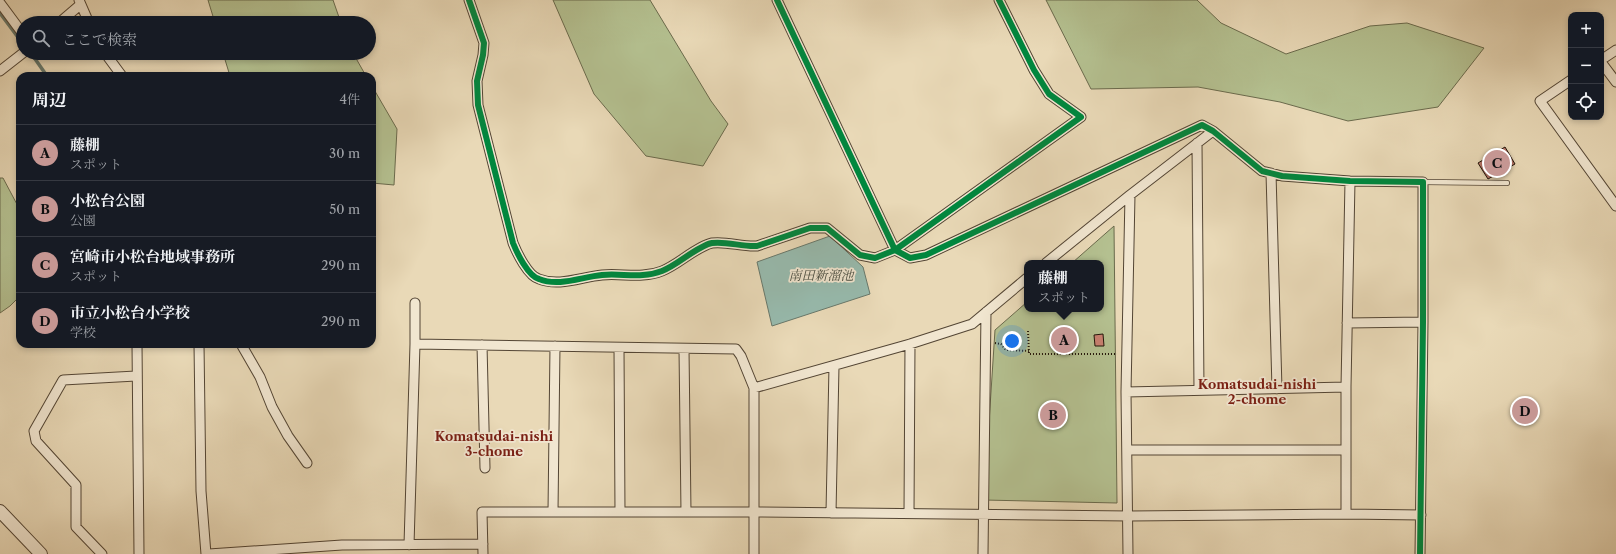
<!DOCTYPE html>
<html lang="ja">
<meta charset="utf-8">
<style>
:root{--surface:#171b24;--page:#242831;--text:#f1f3f6;--muted:#9ea1a6;--line:#363941;--accent:#c59692}
body{margin:0;font-family:"Libre Caslon Text","Noto Serif JP",serif;background:var(--page);color:var(--text)}
.controls{position:absolute;right:12px;top:12px;display:grid;overflow:hidden;border-radius:8px;box-shadow:0 2px 6px #0003}
.controls button{width:36px;height:36px;display:grid;place-items:center;padding:0;border:0;border-bottom:1px solid var(--line);background:var(--surface);color:var(--text);font:20px sans-serif}
.you{position:absolute;left:1012px;top:341px;width:14px;height:14px;margin:-10px;border:3px solid #fff;border-radius:50%;background:#1a73e8;box-shadow:0 0 0 6px #1a73e833}
.badge{display:grid;place-items:center;width:26px;height:26px;border-radius:50%;background:var(--accent);color:#111;font-size:13px;font-weight:700}
.pin{position:absolute;translate:-50% -50%;border:2px solid #fff;box-shadow:0 1px 4px #0006}
.popup{position:absolute;left:1024px;top:260px;width:80px;height:52px;box-sizing:border-box;display:grid;place-content:center;border-radius:8px;background:var(--surface);filter:drop-shadow(0 1px 3px #0005);font-size:13px;white-space:nowrap;color:var(--muted)}
.popup b{font-size:15px;color:var(--text)}
.popup::after{content:'';position:absolute;left:50%;top:100%;margin-left:-8px;border:8px solid transparent;border-top-color:var(--surface)}
.list{margin:0;padding:0;list-style:none}
h2{display:flex;justify-content:space-between;align-items:center;height:52px;margin:0;padding:0 16px;font-size:17px}
h2 small{font-size:13px;font-weight:400;color:var(--muted)}
.list li{display:grid;grid-template-columns:26px 1fr auto;gap:12px;align-items:center;box-sizing:border-box;height:56px;padding:0 16px;border-top:1px solid var(--line)}
.list b{display:block;font-size:15px;white-space:nowrap}
.list p{margin:0;font-size:13px;white-space:nowrap;color:var(--muted)}
.list em{font-size:13px;font-style:normal;color:var(--muted)}
.icon{flex:none;width:22px;height:22px;fill:none;stroke:currentColor;stroke-width:2;stroke-linecap:round;stroke-linejoin:round}
.map{position:relative;flex:none;width:1616px;height:554px;overflow:hidden}
.search{position:absolute;background:var(--surface);box-shadow:0 2px 6px #0003;left:16px;top:16px;width:360px;height:44px;display:flex;align-items:center;gap:10px;box-sizing:border-box;padding:0 14px;border-radius:22px;color:var(--muted);font-size:15px}
.panel{position:absolute;background:var(--surface);box-shadow:0 2px 6px #0003;left:16px;top:72px;width:360px;height:276px;border-radius:12px}
.map>svg:first-child{display:block}
.green{fill:#b4c090;stroke:#6a6a4c}
.water{fill:#97baad;stroke:#68786b}
.lines{fill:none;stroke-linecap:round;stroke-linejoin:round}
.stream{stroke:#68786b;stroke-width:3.5}
.building{fill:#c98071;stroke:#211409}
.service-casing{stroke:#534534;stroke-width:6}
.minor-casing{stroke:#534534;stroke-width:11}
.tertiary-casing{stroke:#534534;stroke-width:14}
.path{stroke:#211409;stroke-width:2;stroke-dasharray:1 2;stroke-linecap:butt}
.service{stroke:#f1e6d0;stroke-width:4.5}
.minor{stroke:#f1e6d0;stroke-width:9}
.tertiary{stroke:#f1e6d0;stroke-width:12}
.cycleway-casing{stroke:#f1e6d0;stroke-width:8}
.cycleway{stroke:#00873e;stroke-width:6}
.labels{text-anchor:middle;stroke-width:3.5;stroke-linejoin:round;paint-order:stroke}
.water-label{font-size:13px;font-style:italic;fill:#4a4e42;stroke:#f1e6d0}
.neighbourhood-label{font-size:13px;font-weight:bold;fill:#7a1f14;stroke:#f1e6d0}
</style>
<div class="map">
<svg width="1616" height="554" viewBox="0 0 1616 554">
<rect width="100%" height="100%" fill="#e9d9b7"/>
<filter id="stains"><feTurbulence type="fractalNoise" baseFrequency=".005" numOctaves="4"/><feColorMatrix values="0 0 0 0 .2 0 0 0 0 .09 0 0 0 0 .02 0 0 0 .5 -.17"/></filter>
<radialGradient id="worn" r=".72"><stop offset=".6" stop-color="#630" stop-opacity="0"/><stop offset="1" stop-color="#630" stop-opacity=".3"/></radialGradient>
<path class="green" d="M208 0H333L341 23H215Z
M553 0H650L711 101 728 124 703 166 646 156 594 94Z
M1046 0H1197L1221 23 1286 54 1370 26 1407 23 1484 48 1438 107 1348 121 1280 102 1198 87 1091 89Z
M223 53H353L366 76H230Z
M372 86 397 129 394 185 372 183Z
M0 178H3L20 210V296L10 306 0 313Z
M1114 226 1117 503 984 500 995 330 1027 302V309H1101V263H1072Z"/>
<path class="water" d="M830 236 863 267 870 294 772 326 757 262Z"/>
<g class="lines">
<path class="stream" d="M0 13 23 44
M33 56 47 76"/>
</g>
<path class="building" d="M1505 147 1515 164 1488 179 1478 163Z
M1103 334 1104 346H1095L1094 335Z"/>
<g class="lines">
<g class="service-casing">
<path id="service" d="M1423 182 1507 183"/>
</g>
<g class="minor-casing">
<path id="minor" d="M79 0 89 23
M469 0 484 43 483 55 477 81 478 105 513 243C517 253 528 276 539 279 559 287 581 277 602 275 622 273 642 279 662 271 678 265 697 246 712 243 727 241 742 247 757 246L810 228H827L860 255 875 258 895 250 1081 117 1049 94 1034 70 999 0
M777 0 895 250 910 258 926 255 1202 125 1213 131 1262 171 1282 176 1350 181 1423 182V322L1420 554
M0 3 23 34
M59 23 80 5
M105 53 122 76
M1601 60 1616 50
M1601 62 1616 82
M0 71 23 53
M1571 80 1540 101 1616 206
M1197 143 1199 390
M1271 173 1277 389
M1046 263 1130 195 1213 131
M1347 323 1423 322
M137 344 139 554
M199 344 201 491 206 554
M241 344 260 377 272 407 288 436 307 463
M415 344 736 349 741 356 754 388V554
M482 345 485 468
M619 348 620 512
M684 349 686 512
M754 388 910 344 972 324 1027 278
M1126 392 1346 387
M1128 450H1345
M553 512 555 346
M831 513 834 366
M909 513 910 344
M1346 514V387L1350 181
M409 545 415 344V303
M102 554 76 527V485L36 441 34 431 63 380 136 376
M209 554 342 545 483 544
M483 554 482 512H754L1129 516 1346 514 1421 515
M983 554 986 312
M1128 554 1126 392 1130 195"/>
</g>
<g class="tertiary-casing">
<path id="tertiary" d="M0 511 41 554"/>
</g>
<path class="path" d="M1028 331 1029 354H1117
M995 343 1001 344 1006 350 1029 351"/>
<use href="#service" class="service"/>
<use href="#minor" class="minor"/>
<use href="#tertiary" class="tertiary"/>
<g class="cycleway-casing">
<path id="cycleway" d="M469 0 484 43 483 55 477 81 478 105 513 243C517 253 528 276 539 279 559 287 581 277 602 275 622 273 642 279 662 271 678 265 697 246 712 243 727 241 742 247 757 246L810 228H827L860 255 875 258 895 250 1081 117 1049 94 1034 70 999 0
M777 0 895 250 910 258 926 255 1202 125 1213 131 1262 171 1282 176 1350 181 1423 182V322L1420 554"/>
</g>
<use href="#cycleway" class="cycleway"/>
</g>
<g class="labels">
<g class="water-label">
<text x="821" y="280">南田新溜池</text>
</g>
<g class="neighbourhood-label">
<text x="1257" y="389">Komatsudai-nishi<tspan x="1257" dy="15">2-chome</tspan></text>
<text x="494" y="441">Komatsudai-nishi<tspan x="494" dy="15">3-chome</tspan></text>
</g>
</g>
<rect width="100%" height="100%" filter="url(#stains)"/>
<rect width="100%" height="100%" fill="url(#worn)"/>
</svg>
<div class="controls">
<button>+</button>
<button>−</button>
<button><svg class="icon" aria-label="locate" viewBox="0 0 24 24"><circle cx="12" cy="12" r="6"/><path d="M12 2v4M12 18v4M2 12h4M18 12h4"/></svg></button>
</div>
<div class="you"></div>
<div class="pin badge" style="left:1064px;top:340px">A</div>
<div class="popup"><b>藤棚</b>スポット</div>
<div class="pin badge" style="left:1053px;top:415px">B</div>
<div class="pin badge" style="left:1497px;top:163px">C</div>
<div class="pin badge" style="left:1525px;top:411px">D</div>
<div class="search"><svg class="icon" aria-label="search" viewBox="0 0 24 24"><circle cx="10" cy="10" r="6"/><path d="M15 15l6 6"/></svg>ここで検索</div>
<section class="panel">
<h2>周辺<small>4件</small></h2>
<ul class="list">
<li><span class="badge">A</span><div><b>藤棚</b><p>スポット</p></div><em>30 m</em></li>
<li><span class="badge">B</span><div><b>小松台公園</b><p>公園</p></div><em>50 m</em></li>
<li><span class="badge">C</span><div><b>宮崎市小松台地域事務所</b><p>スポット</p></div><em>290 m</em></li>
<li><span class="badge">D</span><div><b>市立小松台小学校</b><p>学校</p></div><em>290 m</em></li>
</ul>
</section>
</div>
